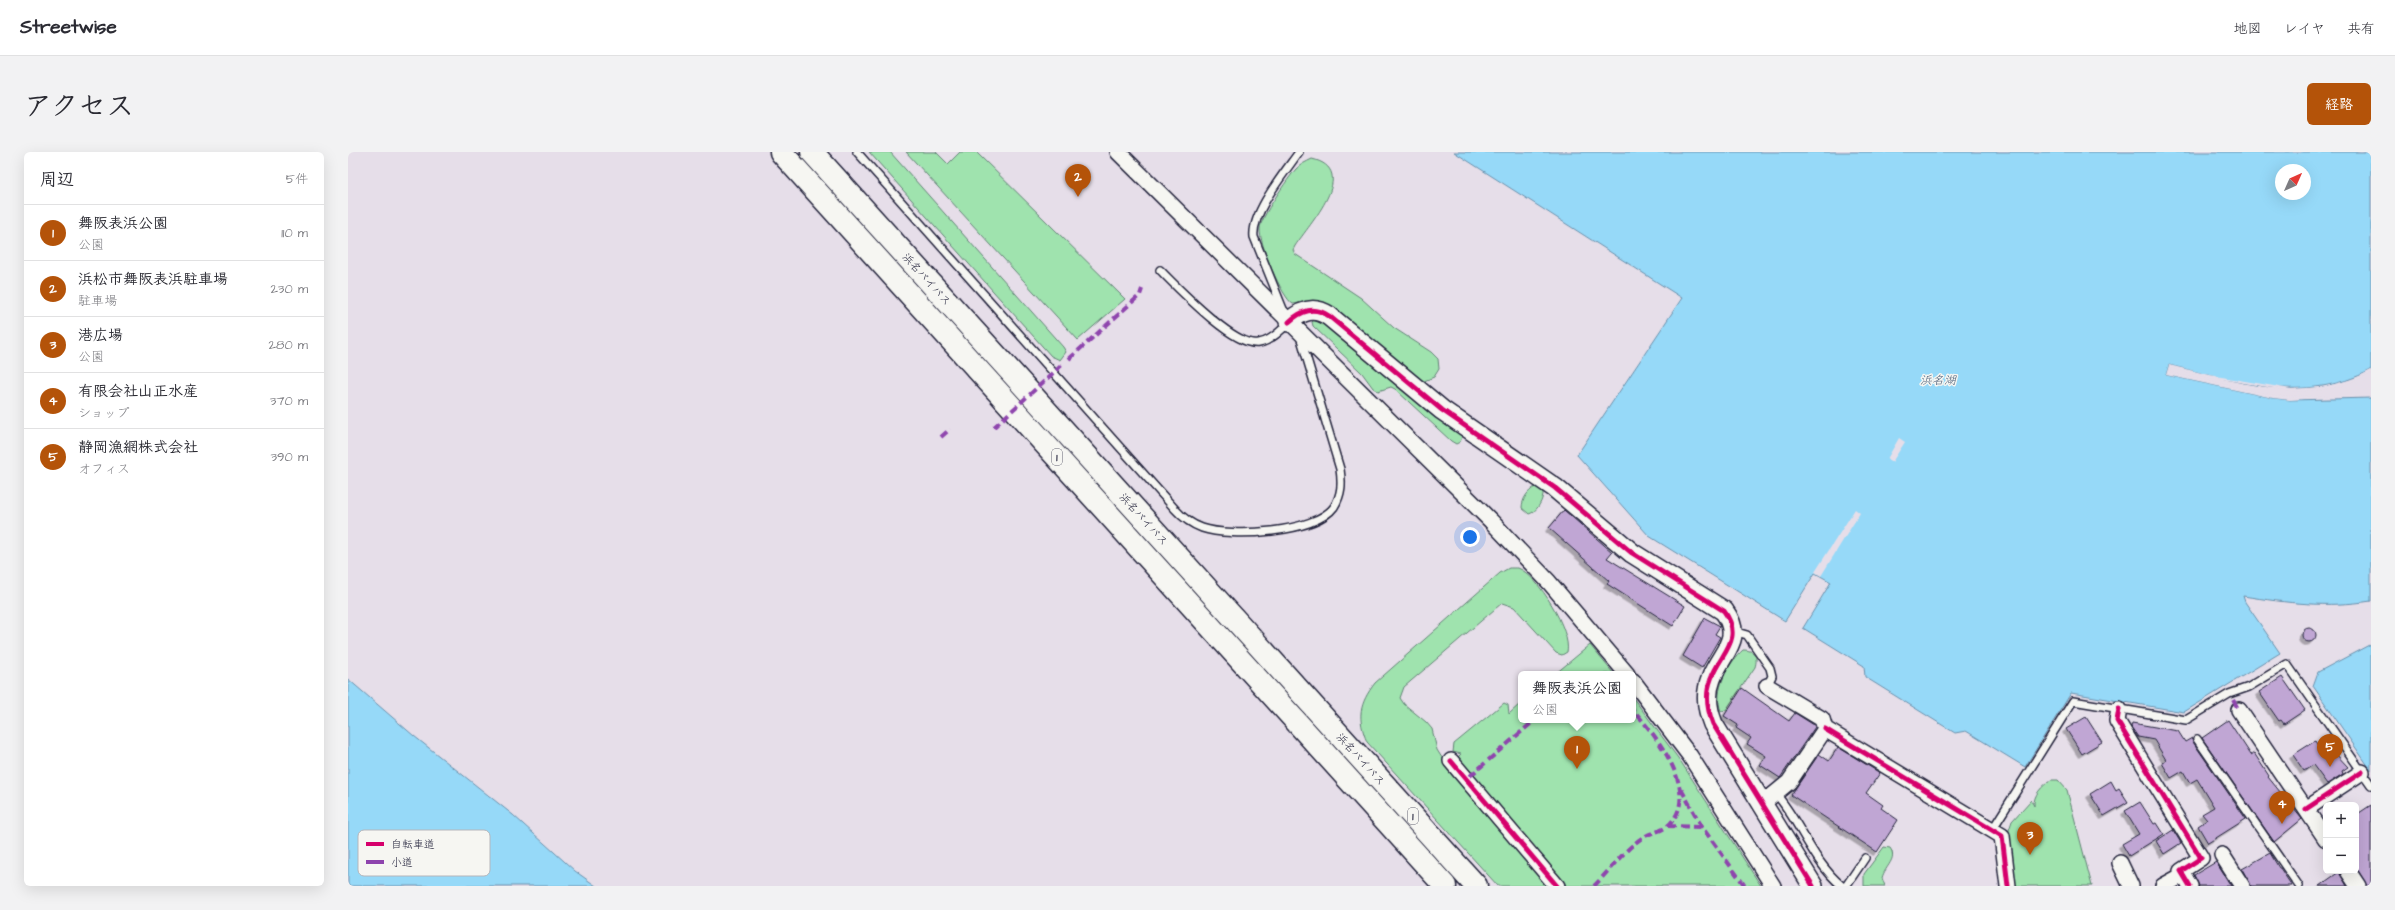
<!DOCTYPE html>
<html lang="ja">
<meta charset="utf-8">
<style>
:root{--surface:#fff;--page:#f2f2f3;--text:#2b2b33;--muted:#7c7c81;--line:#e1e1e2;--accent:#b45309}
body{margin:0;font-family:"Architects Daughter","Klee One",sans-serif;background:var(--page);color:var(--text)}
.controls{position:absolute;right:12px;bottom:12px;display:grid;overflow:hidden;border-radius:6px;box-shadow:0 4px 16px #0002}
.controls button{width:36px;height:36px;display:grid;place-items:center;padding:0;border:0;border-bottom:1px solid var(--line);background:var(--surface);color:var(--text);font:20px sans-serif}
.compass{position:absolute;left:1927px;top:12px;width:36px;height:36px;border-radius:50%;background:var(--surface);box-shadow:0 4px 16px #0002;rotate:45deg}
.you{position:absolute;left:1122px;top:385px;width:14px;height:14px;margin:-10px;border:3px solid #fff;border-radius:50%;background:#1a73e8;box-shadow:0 0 0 6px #1a73e833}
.badge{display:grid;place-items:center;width:26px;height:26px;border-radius:50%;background:var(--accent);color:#fff;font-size:13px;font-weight:700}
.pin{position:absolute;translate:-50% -33px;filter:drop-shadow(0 1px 2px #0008)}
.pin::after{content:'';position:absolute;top:21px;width:14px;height:12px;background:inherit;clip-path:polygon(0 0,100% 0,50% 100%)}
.popup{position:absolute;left:1170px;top:519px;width:118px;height:52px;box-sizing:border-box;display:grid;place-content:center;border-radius:6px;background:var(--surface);filter:drop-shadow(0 1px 3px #0005);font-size:13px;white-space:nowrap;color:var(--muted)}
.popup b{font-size:15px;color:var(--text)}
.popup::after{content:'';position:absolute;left:50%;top:100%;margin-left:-8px;border:8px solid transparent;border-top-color:var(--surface)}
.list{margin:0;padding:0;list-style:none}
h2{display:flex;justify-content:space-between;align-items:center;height:52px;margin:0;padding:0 16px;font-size:17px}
h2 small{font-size:13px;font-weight:400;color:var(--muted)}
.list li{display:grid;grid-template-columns:26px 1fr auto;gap:12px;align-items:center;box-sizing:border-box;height:56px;padding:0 16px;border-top:1px solid var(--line)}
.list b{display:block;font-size:15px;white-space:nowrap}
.list p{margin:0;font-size:13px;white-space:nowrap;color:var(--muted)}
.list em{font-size:13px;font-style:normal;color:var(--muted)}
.map{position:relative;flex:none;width:2023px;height:734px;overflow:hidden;border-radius:6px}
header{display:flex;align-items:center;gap:24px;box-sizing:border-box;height:56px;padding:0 20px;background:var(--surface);border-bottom:1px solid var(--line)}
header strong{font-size:19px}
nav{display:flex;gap:22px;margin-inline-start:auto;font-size:14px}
.intro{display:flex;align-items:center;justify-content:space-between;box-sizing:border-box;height:96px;padding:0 24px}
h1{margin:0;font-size:28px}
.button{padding:10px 18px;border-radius:6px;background:var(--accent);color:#fff;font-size:14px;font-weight:700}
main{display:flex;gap:24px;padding:0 24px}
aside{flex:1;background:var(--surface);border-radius:6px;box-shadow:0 4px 16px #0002}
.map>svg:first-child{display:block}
.green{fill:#9fe3ae;stroke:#608274}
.water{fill:#96d9f8;stroke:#6890ac;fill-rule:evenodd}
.pier{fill:#e6dee9}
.building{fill:#c0a6d4;stroke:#22223b;filter:url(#shadow)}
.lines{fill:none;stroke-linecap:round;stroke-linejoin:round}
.service-casing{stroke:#22223b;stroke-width:10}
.minor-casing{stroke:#22223b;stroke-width:18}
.tertiary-casing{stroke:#22223b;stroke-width:22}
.motorway-casing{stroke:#22223b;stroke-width:25}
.service{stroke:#f6f6f2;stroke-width:7}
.minor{stroke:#f6f6f2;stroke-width:15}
.tertiary{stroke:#f6f6f2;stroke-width:19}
.motorway{stroke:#f6f6f2;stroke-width:22}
.quiet{stroke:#8e44ad;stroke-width:4;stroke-dasharray:8 4;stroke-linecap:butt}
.cycleway-casing{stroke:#f6f6f2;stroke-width:8}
.cycleway{stroke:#d6006c;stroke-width:5}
.labels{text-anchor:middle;stroke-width:3;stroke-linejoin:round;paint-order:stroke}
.shield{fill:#f6f6f2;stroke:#626272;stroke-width:1}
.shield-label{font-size:10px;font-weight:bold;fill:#22223b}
.street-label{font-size:11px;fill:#22223b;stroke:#f6f6f2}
.water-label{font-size:12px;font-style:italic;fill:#455974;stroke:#f6f6f2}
.key{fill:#f6f6f2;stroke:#b6b6bb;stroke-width:1}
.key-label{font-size:11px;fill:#22223b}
</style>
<header>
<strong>Streetwise</strong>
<nav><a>地図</a><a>レイヤ</a><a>共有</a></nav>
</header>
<div class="intro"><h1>アクセス</h1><a class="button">経路</a></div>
<main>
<aside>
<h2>周辺<small>5件</small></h2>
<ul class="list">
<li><span class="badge">1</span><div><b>舞阪表浜公園</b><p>公園</p></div><em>110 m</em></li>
<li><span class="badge">2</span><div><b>浜松市舞阪表浜駐車場</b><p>駐車場</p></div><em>230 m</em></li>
<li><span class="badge">3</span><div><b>港広場</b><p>公園</p></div><em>280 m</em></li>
<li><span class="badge">4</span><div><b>有限会社山正水産</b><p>ショップ</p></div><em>370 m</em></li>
<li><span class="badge">5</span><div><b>静岡漁網株式会社</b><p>オフィス</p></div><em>390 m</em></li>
</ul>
</aside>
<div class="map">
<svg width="2023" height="734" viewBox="0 0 2023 734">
<defs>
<filter id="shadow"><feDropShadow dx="-3.5" dy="3.5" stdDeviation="0" flood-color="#0004"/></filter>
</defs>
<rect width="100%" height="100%" fill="#e6dee9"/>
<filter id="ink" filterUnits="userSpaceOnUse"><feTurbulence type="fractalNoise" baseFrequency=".025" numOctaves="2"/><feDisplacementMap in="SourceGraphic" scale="8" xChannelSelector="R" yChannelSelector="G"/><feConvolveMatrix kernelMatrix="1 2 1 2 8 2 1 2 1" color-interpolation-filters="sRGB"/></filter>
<g filter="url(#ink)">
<path class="green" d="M521 0H542L715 195 718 200 712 208 703 204Z
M558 0H588L600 12 612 0H628L777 147 730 188Z
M964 7C1012 18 962 71 947 94L945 98 947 102 1013 146 1046 176 1083 200 1090 207 1091 217 1086 225 1076 229 1067 226 964 149 945 152C934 146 911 91 912 77 912 66 940 26 948 17 953 12 958 10 964 7Z
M970 167 1110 280 1114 285 1112 290 1108 292 1103 289 1047 237 1043 235 1030 239 1025 236 1014 221 965 174 964 170 966 168Z
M1187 335 1195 339C1196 347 1189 360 1181 362L1174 356C1174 347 1180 339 1187 335Z
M1161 416C1163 416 1167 416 1170 416 1190 423 1224 480 1219 500L1214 503 1208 501 1166 455 1154 451 1056 535 1052 546 1056 552 1078 570 1084 577 1089 598 1096 609 1201 734H1150L1019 590C1009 566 1011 552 1027 531L1152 421Z
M1242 493 1266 522H1207Z
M1395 498C1407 498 1410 505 1407 515L1378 558 1373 559C1365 539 1380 511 1395 498Z
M1285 546 1333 610 1413 734H1218L1109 606 1113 602 1105 600 1106 592 1156 551 1160 553 1161 562 1173 551V568H1285Z
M1703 628H1710L1719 638 1744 734H1666L1659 684 1664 669 1683 648 1686 654C1685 643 1694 634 1703 628Z
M1536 695 1542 696C1550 707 1537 714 1534 726L1537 734H1516V722Z"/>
<path class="water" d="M1106 0H2023V218C1954 253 1891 230 1821 213L1818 223 1925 246 1942 248 2023 246V449C1979 456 1939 451 1895 444L1897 450 1932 501 1836 560 1723 541 1677 615 1618 579 1607 581 1517 525 1516 514 1455 476 1483 430 1467 421 1437 469 1301 384 1229 303 1334 146ZM1933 18H1957V42H1933Z
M2023 492V618L1965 534 1970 520Z
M0 527 66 584 165 663 227 719 248 734H0Z"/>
<path class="pier" d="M1821 213 1862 223 1943 237 1975 235 2006 227 2023 218V221L1991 234 1975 237 1943 239 1861 225 1822 215 1821 221 1925 244 1981 245 1942 248 1925 246 1818 223Z
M1551 286 1557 290 1544 310 1539 307Z
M1507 357 1512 361 1473 424 1467 420Z"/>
<path class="building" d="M1216 358 1264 400 1259 406 1337 454 1325 474 1259 432 1261 429 1201 376Z
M1357 466 1372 474 1367 482 1372 485 1354 516 1335 504Z
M1954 483a7 7 0 1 1 14 0a7 7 0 1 1-14 0Z
M1934 525 1957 558 1936 572 1933 568 1931 569 1911 540Z
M1394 536 1441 569 1447 561 1466 573 1467 575 1432 626 1412 613 1418 604 1399 592 1403 586 1388 576 1390 573 1376 564Z
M1738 565 1754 590 1734 602 1718 577Z
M1880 568 1903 603 1906 601 1921 624 1920 625 1954 667 1926 690 1854 586Z
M1784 571 1830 579 1837 590 1844 586 1845 590 1898 667 1860 691 1850 674 1859 668 1854 662 1866 655 1849 627 1842 631 1835 619 1823 626 1814 611 1818 608 1806 588 1790 585 1783 575Z
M1967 589 1978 606 1986 600 2000 615 1994 619 1995 622 1979 632 1965 613 1956 619 1945 603Z
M1490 595 1532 621 1518 641 1535 653 1533 656 1550 668 1529 700 1443 643 1471 602 1481 609Z
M1763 629 1768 638 1771 636 1780 650 1756 664 1742 642Z
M1792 650 1806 672 1809 671 1816 682 1781 704 1774 692 1791 682 1777 659Z
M2023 653V734H2019L2008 715V663Z
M1825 678 1833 691 1816 702 1808 689Z
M1922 701 1931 716H1932L1944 734H1903L1894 717Z
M1868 710 1883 734H1851L1846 723Z
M1991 720 1999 734H1971Z"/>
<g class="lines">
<g class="service-casing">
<path id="service" d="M509 0 827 357C835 366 843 372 854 376 883 386 967 381 986 355 994 342 994 331 992 317L953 187
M812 118C830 136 887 196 911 191 923 189 933 179 941 170
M935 157 906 85C903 61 937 20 951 0
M1385 479 1399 483 1422 516 1424 524 1419 534
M1849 587 1951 734
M1428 642C1453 671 1464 709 1494 734
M1644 678 1725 549 1838 568 1881 542 1901 535 1939 512 2023 633
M1498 734 1517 706"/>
</g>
<g class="minor-casing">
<path id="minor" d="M770 0 1143 369 1201 430 1279 522
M1285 529 1342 604 1425 734
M1771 557 1769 569 1853 706 1833 719 1842 734
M1891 558 1978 687
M1477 577 1654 684 1660 734
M1103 609 1209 734
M1414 652 1441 630 1477 577 1474 567 1419 534
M1958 657 2014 620
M1874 703 1894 734
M1772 711 1783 734
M2000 719 2010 734
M1815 734 1835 723"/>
</g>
<g class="tertiary-casing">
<path id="tertiary" d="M941 170C954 158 966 154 981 164L1094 258 1207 336 1284 401 1376 459C1397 488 1372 501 1363 527 1357 542 1359 557 1365 572L1465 734"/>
</g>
<g class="motorway-casing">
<path id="motorway" d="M433 0 1097 734
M464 0 1128 734"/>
</g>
<use href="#service" class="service"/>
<use href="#minor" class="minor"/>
<use href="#tertiary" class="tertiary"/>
<use href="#motorway" class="motorway"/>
<path class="quiet" d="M721 207 792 143 794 137
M646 275 715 212
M593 285 602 277
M1885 548 1891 558
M1122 624 1187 568
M1333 637 1354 675 1397 734
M1320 674 1354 675
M1246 734C1261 719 1276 698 1294 686 1305 679 1317 680 1325 668 1350 636 1306 581 1285 558"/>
<g class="cycleway-casing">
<path id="cycleway" d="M941 170C954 158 966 154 981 164L1094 258 1207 336 1284 401 1376 459C1397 488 1372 501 1363 527 1357 542 1359 557 1365 572L1465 734
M1771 557 1769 569 1853 706 1833 719 1842 734
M1477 577 1654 684 1660 734
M1103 609 1209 734
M1958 657 2014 620"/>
</g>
<use href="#cycleway" class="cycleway"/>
</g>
</g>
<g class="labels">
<g class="shield">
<rect x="704" y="297" width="10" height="16" rx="3"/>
<rect x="1060" y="656" width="10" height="16" rx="3"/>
</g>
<g class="shield-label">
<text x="709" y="309">1</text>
<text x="1065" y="668">1</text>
</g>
<g class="street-label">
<text transform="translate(579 127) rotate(48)" y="4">浜名バイパス</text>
<text transform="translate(796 367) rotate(48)" y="4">浜名バイパス</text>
<text transform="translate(1013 607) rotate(48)" y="4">浜名バイパス</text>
</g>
<g class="water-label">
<text x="1590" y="232">浜名湖</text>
</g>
</g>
<rect x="10" y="678" width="132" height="46" rx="6" class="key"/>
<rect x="18" y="690" width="18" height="4" fill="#d6006c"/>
<rect x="18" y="708" width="18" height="4" fill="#8e44ad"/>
<g class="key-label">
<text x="43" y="696">自転車道</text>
<text x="43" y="714">小道</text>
</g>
</svg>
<div class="controls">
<button>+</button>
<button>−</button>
</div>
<svg class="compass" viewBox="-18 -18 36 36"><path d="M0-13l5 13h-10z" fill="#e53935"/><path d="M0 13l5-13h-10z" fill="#7c7c81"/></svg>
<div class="you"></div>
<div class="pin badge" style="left:1229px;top:617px">1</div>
<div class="popup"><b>舞阪表浜公園</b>公園</div>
<div class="pin badge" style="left:730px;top:45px">2</div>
<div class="pin badge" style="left:1682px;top:703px">3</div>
<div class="pin badge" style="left:1934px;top:672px">4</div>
<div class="pin badge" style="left:1982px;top:615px">5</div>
</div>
</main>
